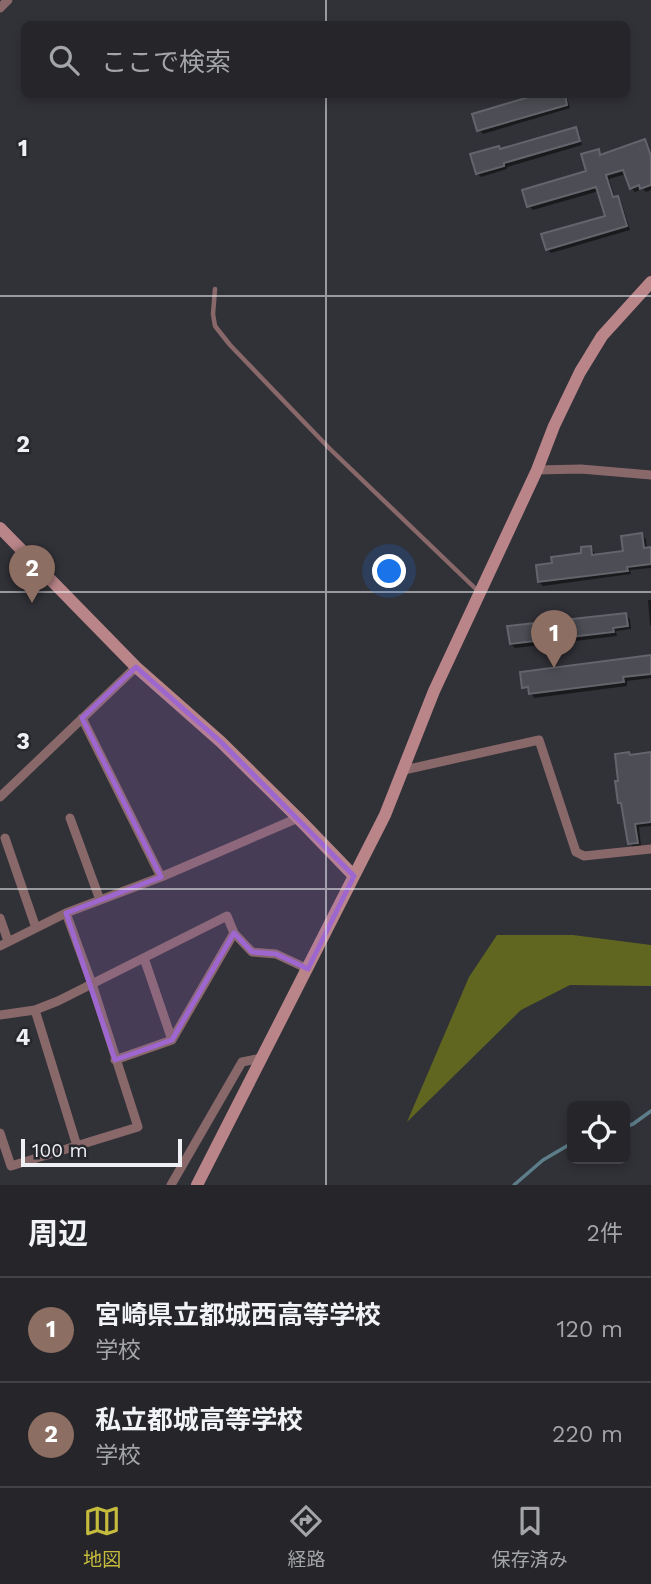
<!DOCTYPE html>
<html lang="ja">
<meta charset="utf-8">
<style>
:root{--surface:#25252a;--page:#313136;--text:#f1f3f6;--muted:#a3a5a8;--line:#424247;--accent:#c5bc3d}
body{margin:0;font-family:"Work Sans","Noto Sans JP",sans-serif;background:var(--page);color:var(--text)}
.controls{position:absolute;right:21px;bottom:21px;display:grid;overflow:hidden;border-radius:10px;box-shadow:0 4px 10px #0003}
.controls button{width:63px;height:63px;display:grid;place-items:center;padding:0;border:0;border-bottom:2px solid var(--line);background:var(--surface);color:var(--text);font:35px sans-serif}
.scale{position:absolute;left:21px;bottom:18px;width:161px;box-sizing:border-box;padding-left:7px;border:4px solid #eff0f4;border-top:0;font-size:19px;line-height:24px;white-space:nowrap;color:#eff0f4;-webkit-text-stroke:5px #27282e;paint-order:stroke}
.you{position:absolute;left:390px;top:572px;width:24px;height:24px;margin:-18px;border:5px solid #fff;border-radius:50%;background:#1a73e8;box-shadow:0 0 0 10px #1a73e833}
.badge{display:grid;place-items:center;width:46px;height:46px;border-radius:50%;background:var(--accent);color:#fff;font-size:23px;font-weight:700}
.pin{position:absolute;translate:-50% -58px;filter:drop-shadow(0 2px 4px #0008)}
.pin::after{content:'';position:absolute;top:37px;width:24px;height:21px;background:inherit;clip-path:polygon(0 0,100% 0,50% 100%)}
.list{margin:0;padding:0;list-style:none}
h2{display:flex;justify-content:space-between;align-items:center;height:91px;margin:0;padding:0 28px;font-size:30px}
h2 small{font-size:23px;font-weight:400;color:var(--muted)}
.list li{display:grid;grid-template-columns:46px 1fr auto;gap:21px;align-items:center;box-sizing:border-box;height:105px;padding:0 28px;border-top:2px solid var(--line)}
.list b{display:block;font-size:26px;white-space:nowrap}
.list p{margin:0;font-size:23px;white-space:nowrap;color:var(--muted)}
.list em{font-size:23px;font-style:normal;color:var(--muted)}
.icon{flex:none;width:38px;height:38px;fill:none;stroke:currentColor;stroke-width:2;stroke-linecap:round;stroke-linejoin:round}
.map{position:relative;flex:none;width:651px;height:1185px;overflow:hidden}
.search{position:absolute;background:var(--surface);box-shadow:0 4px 10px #0003;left:21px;right:21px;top:21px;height:77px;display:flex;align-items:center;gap:18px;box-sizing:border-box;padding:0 24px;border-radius:10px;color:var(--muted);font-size:26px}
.sheet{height:301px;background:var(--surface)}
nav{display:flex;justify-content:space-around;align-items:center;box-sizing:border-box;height:98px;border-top:2px solid var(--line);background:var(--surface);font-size:19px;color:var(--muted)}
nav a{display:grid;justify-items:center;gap:4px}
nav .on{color:var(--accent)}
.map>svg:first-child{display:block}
.forest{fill:#60661f}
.shadow{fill:#0007}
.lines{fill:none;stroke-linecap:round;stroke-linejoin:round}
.stream{stroke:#5c7d89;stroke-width:3.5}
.building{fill:#4d4e55;stroke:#64656c;stroke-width:2}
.lane{stroke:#89686a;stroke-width:4.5}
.street{stroke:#89686a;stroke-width:9}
.secondary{stroke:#b98589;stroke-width:12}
.marked{fill:#9e67cf;fill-opacity:0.2;stroke:#9e67cf;stroke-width:5;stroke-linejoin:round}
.grid{fill:none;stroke:#eff0f4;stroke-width:2;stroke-opacity:0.55}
.grid-label{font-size:23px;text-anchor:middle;font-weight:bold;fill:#eff0f4;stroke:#27282e;stroke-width:5;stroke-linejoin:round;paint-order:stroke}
</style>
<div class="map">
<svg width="651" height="1185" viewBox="0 0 651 1185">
<rect width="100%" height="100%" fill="#313138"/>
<path class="forest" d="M497 935H573L651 945V986L570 985 521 1010 407 1122 469 977Z"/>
<path class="shadow" d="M545 94H566L570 108 483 134 479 130Z
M575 129 579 133 582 145 507 167V169L481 177 477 173 501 151Z
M644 141 648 145 651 153V190L646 192 643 189 635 192 631 188 626 174 609 179 615 198 617 197 621 201 630 230 551 253 547 249 607 217 599 191 533 210 529 206 589 172 598 151 603 156Z
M642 535 646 539 647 550 651 549V568L630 570 631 574 543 586 539 582 554 564 583 554 590 548 594 552 595 556 625 552Z
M648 600H651V626L650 625Z
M625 614 630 619 631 629 616 631 617 636 515 648 511 644Z
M651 657V678L627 681V686L534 698 530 691 524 687Z
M651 754V826L639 827 641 846 633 847 629 843 624 806 620 802 631 756Z"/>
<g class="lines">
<path class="stream" d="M625 1127 633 1124 651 1111
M514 1185 543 1160 572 1143"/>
</g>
<path class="building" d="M539 94H565L567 105 477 131 472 114Z
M576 127 580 141 504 163V166L476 174 470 154 499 146 500 149Z
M645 139 651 156V185L640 189 639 185 630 189 623 170 606 175 613 197 618 196 627 226 546 250 541 234 605 216 596 187 527 207 522 190 586 171 581 154 599 149 600 155Z
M642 533 644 548 651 547V564L627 567 628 571 538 582 536 565 552 563 551 557 581 553V547L591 546 592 555 623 551 621 536Z
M626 613 628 626 613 628 614 632 510 644 507 626Z
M651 655V674L623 677 624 682 529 694 528 687 522 688 520 672Z
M629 752 630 755 651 752V822L635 824 638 843 628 844 621 803H618L615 781H618L615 754Z"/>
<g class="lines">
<path class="lane" d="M215 289 213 314 215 326 230 345 329 448 479 592"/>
<path class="street" d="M0 8 8 0
M537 470 581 469 651 475
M82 718 161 877
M404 770 539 740 576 852 584 856 651 849
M0 797 136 667
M70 818 100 900
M5 838 36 928
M0 918 8 941
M0 946 66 913 161 877 298 818
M144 958 172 1040
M35 1010 77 1146
M0 1015 35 1010 58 1001 227 916 234 933 252 952 276 954 308 969
M115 1060 172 1040 234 933
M0 1133 11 1166 138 1127 92 984 66 913
M171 1185 242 1062 262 1058"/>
<path class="secondary" d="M0 528 136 667 221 742 298 818 354 876
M197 1185 385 815 434 691 537 470 554 426 580 372 602 336 651 282"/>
</g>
<path class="marked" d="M136 667 221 742 354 876 308 969 276 954 252 952 234 933 172 1040 115 1060 66 913 161 877 82 718Z"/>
<path class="grid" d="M326 0V24M326 94V1185M0 296H651M0 592H651M0 889H651"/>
<g class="grid-label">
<text x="23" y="156">1</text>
<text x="23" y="452">2</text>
<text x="23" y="749">3</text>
<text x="23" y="1045">4</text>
</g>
</svg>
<div class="controls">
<button><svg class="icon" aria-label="locate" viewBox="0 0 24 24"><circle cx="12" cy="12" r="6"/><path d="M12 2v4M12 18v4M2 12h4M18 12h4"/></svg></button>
</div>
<div class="scale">100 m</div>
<div class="you"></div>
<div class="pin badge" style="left:554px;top:668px;background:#8d6e63">1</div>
<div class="pin badge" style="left:32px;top:603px;background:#8d6e63">2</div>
<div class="search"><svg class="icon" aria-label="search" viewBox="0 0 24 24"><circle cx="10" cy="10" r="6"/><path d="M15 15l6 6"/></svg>ここで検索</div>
</div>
<section class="sheet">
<h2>周辺<small>2件</small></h2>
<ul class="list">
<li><span class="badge" style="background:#8d6e63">1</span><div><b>宮崎県立都城西高等学校</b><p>学校</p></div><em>120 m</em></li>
<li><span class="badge" style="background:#8d6e63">2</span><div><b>私立都城高等学校</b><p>学校</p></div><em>220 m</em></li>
</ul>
</section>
<nav>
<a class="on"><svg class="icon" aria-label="map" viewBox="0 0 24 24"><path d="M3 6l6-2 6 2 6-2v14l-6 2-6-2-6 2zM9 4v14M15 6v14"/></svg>地図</a>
<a><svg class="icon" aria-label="directions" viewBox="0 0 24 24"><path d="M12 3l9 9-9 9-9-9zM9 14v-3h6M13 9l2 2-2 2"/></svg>経路</a>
<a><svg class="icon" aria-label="saved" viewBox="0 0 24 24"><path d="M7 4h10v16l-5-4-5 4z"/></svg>保存済み</a>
</nav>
